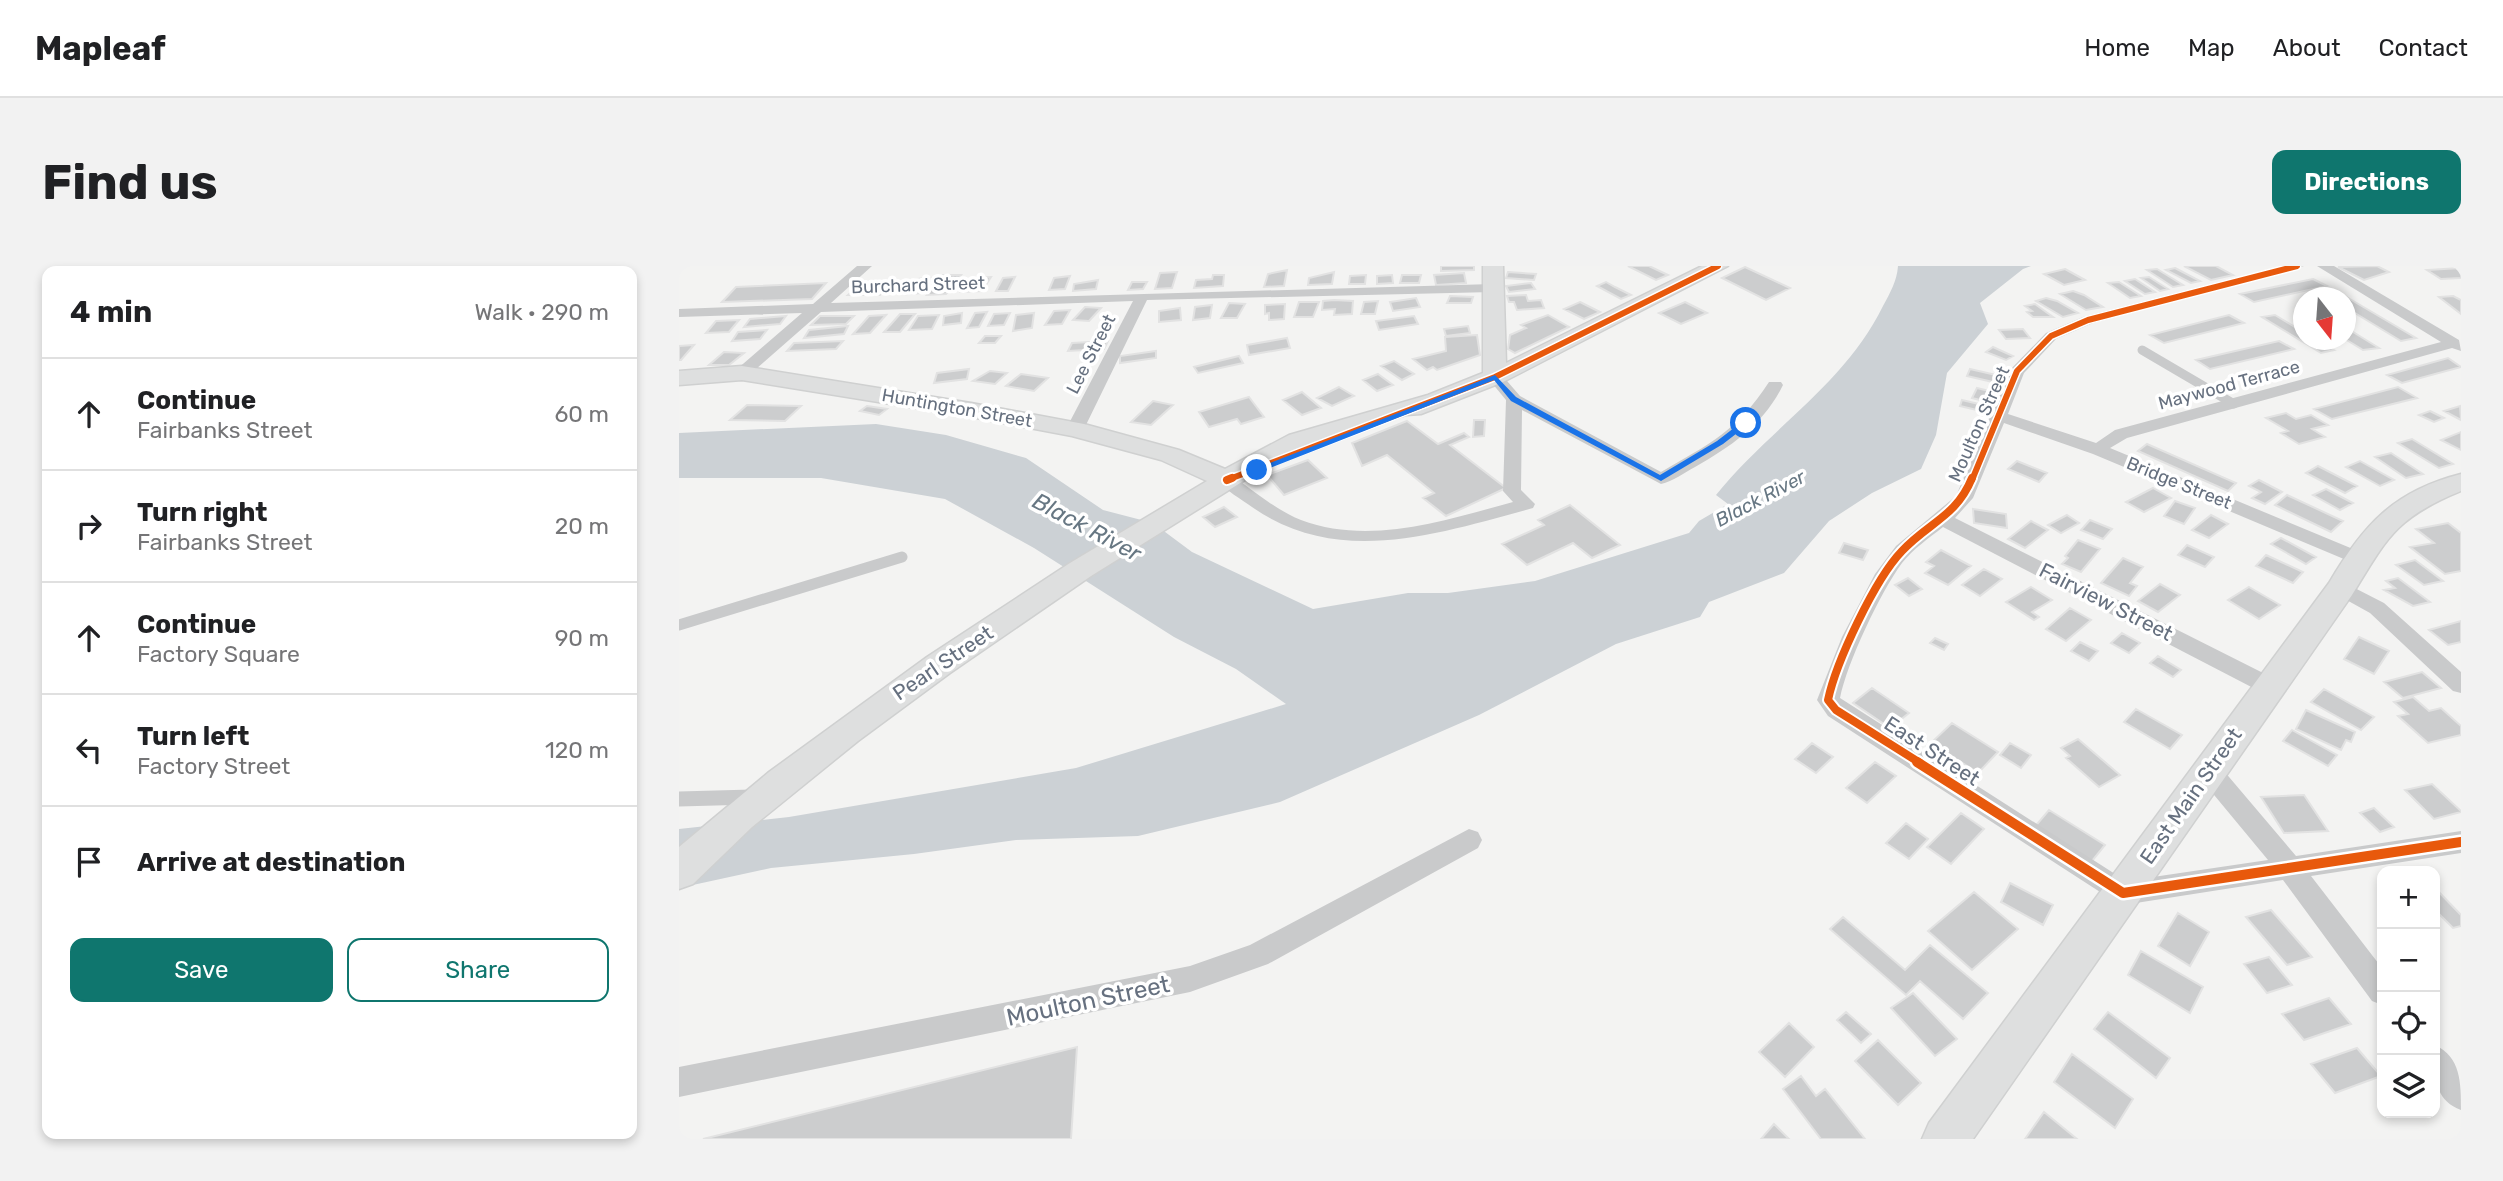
<!DOCTYPE html>
<meta charset="utf-8">
<style>
:root{--surface:#fff;--page:#f2f2f2;--text:#202124;--muted:#757577;--line:#e0e0e0;--accent:#0f766e}
body{margin:0;font-family:Rubik,sans-serif;background:var(--page);color:var(--text)}
.controls{position:absolute;right:21px;bottom:21px;display:grid;overflow:hidden;border-radius:14px;box-shadow:0 4px 10px #0003}
.controls button{width:63px;height:63px;display:grid;place-items:center;padding:0;border:0;border-bottom:2px solid var(--line);background:var(--surface);color:var(--text);font:35px sans-serif}
.compass{position:absolute;left:1614px;top:21px;width:63px;height:63px;border-radius:50%;background:var(--surface);box-shadow:0 4px 10px #0003;rotate:163deg}
.stop{position:absolute;width:21px;height:21px;margin:-16px;border:5px solid #1a73e8;border-radius:50%;background:#fff}
.stop.end{background:#1a73e8;border-color:#fff;box-shadow:0 2px 7px #0008}
.list{margin:0;padding:0;list-style:none}
h2{display:flex;justify-content:space-between;align-items:center;height:91px;margin:0;padding:0 28px;font-size:30px}
h2 small{font-size:23px;font-weight:400;color:var(--muted)}
.list li{display:grid;grid-template-columns:46px 1fr auto;gap:21px;align-items:center;box-sizing:border-box;height:112px;padding:0 28px;border-top:2px solid var(--line)}
.list b{display:block;font-size:26px;white-space:nowrap}
.list p{margin:0;font-size:23px;white-space:nowrap;color:var(--muted)}
.list em{font-size:23px;font-style:normal;color:var(--muted)}
.actions{display:flex;gap:14px;padding:21px 28px}
.actions a{flex:1;padding:16px 0;border:2px solid var(--accent);border-radius:14px;text-align:center;font-size:24px;color:var(--accent)}
.actions .main{background:var(--accent);color:#fff}
.icon{flex:none;width:38px;height:38px;fill:none;stroke:currentColor;stroke-width:2;stroke-linecap:round;stroke-linejoin:round}
.map{position:relative;flex:none;width:1782px;height:873px;overflow:hidden;border-radius:14px}
header{display:flex;align-items:center;gap:42px;box-sizing:border-box;height:98px;padding:0 35px;background:var(--surface);border-bottom:2px solid var(--line)}
header strong{font-size:33px}
nav{display:flex;gap:38px;margin-inline-start:auto;font-size:24px}
.intro{display:flex;align-items:center;justify-content:space-between;box-sizing:border-box;height:168px;padding:0 42px}
h1{margin:0;font-size:49px}
.button{padding:18px 32px;border-radius:14px;background:var(--accent);color:#fff;font-size:24px;font-weight:700}
main{display:flex;gap:42px;padding:0 42px}
aside{flex:1;background:var(--surface);border-radius:14px;box-shadow:0 4px 10px #0003}
.map>svg:first-child{display:block}
.water{fill:#ccd1d5}
.building{fill:#cccdce;stroke:#e2e2e2;stroke-width:2}
.lines{fill:none;stroke-linecap:round;stroke-linejoin:round}
.secondary-casing{stroke:#cfd0d0;stroke-width:3}
.lane-far2{stroke:#c9cacb;stroke-width:9}
.lane-far1{stroke:#c9cacb;stroke-width:11}
.lane{stroke:#c9cacb;stroke-width:15}
.street{fill:#c9cacb;fill-rule:evenodd}
.secondary{fill:#dedfdf;fill-rule:evenodd}
.cycleway-far2-casing{stroke:#fff;stroke-width:9}
.cycleway-far1-casing{stroke:#fff;stroke-width:12}
.cycleway-casing{stroke:#fff;stroke-width:15}
.cycleway-far2{stroke:#e8590c;stroke-width:6}
.cycleway-far1{stroke:#e8590c;stroke-width:8}
.cycleway{stroke:#e8590c;stroke-width:10}
.route{fill:#1a73e8}
.labels{text-anchor:middle;stroke-width:7;stroke-linejoin:round;paint-order:stroke}
.far-street-label{font-size:18px;fill:#66707f;stroke:#fff}
.far-water-label{font-size:19px;font-style:italic;fill:#677783;stroke:#fff}
.street-label{font-size:21px;fill:#66707f;stroke:#fff}
.water-label{font-size:23px;font-style:italic;fill:#677783;stroke:#fff}
.near-street-label{font-size:24px;fill:#66707f;stroke:#fff}
</style>
<header>
<strong>Mapleaf</strong>
<nav><a>Home</a><a>Map</a><a>About</a><a>Contact</a></nav>
</header>
<div class="intro"><h1>Find us</h1><a class="button">Directions</a></div>
<main>
<aside>
<h2>4 min<small>Walk · 290 m</small></h2>
<ul class="list">
<li><svg class="icon" aria-label="ahead" viewBox="0 0 24 24"><path d="M12 20V5M6 11l6-6 6 6"/></svg><div><b>Continue</b><p>Fairbanks Street</p></div><em>60 m</em></li>
<li><svg class="icon" aria-label="right" viewBox="0 0 24 24"><path d="M7 20v-9h11M14 6l5 5-5 5"/></svg><div><b>Turn right</b><p>Fairbanks Street</p></div><em>20 m</em></li>
<li><svg class="icon" aria-label="ahead" viewBox="0 0 24 24"><path d="M12 20V5M6 11l6-6 6 6"/></svg><div><b>Continue</b><p>Factory Square</p></div><em>90 m</em></li>
<li><svg class="icon" aria-label="left" viewBox="0 0 24 24"><path d="M17 20v-9H6M10 6l-5 5 5 5"/></svg><div><b>Turn left</b><p>Factory Street</p></div><em>120 m</em></li>
<li><svg class="icon" aria-label="arrive" viewBox="0 0 24 24"><path d="M6 21V4h12l-3 4 3 4H6"/></svg><div><b>Arrive at destination</b></div></li>
</ul>
<div class="actions"><a class="main">Save</a><a>Share</a></div>
</aside>
<div class="map">
<svg width="1782" height="873" viewBox="0 0 1782 873">
<rect width="100%" height="100%" fill="#f3f3f2"/>
<path class="water" d="M1219 0H1352L1344 3 1301 37 1309 58 1268 107 1257 169 1242 203 1193 227 1150 255 1105 307 1030 336 1021 351 937 378 800 449 601 536 459 570 337 574 235 588 92 602 0 622V563L110 551 397 502 607 438 557 403 495 371 355 282 266 233 142 212H0V167L197 158 267 169 347 192 424 244 474 257 513 286 634 343 729 327H769L856 315 1010 267 1020 255 1049 238 1037 229C1090 163 1166 118 1204 40 1211 27 1218 15 1219 0Z"/>
<path class="building" d="M762 0H795V4L762 5Z
M949 0H970L989 9 977 14Z
M1505 0H1537L1554 9 1532 14Z
M1698 0 1710 6 1685 14 1659 1Z
M1778 0H1782V12L1762 13 1748 4 1781 2Z
M1066 1 1111 22 1087 34 1043 12Z
M1496 2 1521 15 1512 17 1487 4Z
M1386 3 1406 14 1385 19 1365 8Z
M1478 3 1504 19 1494 21 1468 4Z
M608 4 605 20 585 21 589 8Z
M498 6 493 22 476 23 481 7Z
M655 6 653 18 629 19 630 12Z
M829 6 857 8 855 14 827 12Z
M785 7 787 17 757 19 755 9Z
M264 9H282L267 28 248 29Z
M534 9H545L544 20 515 22 517 14 533 13Z
M687 9 686 18H670L671 10Z
M713 9 714 17 698 18V10Z
M723 9H742L740 17H721Z
M391 10 386 23 370 24 375 12Z
M312 11 303 25 282 26 291 12Z
M336 11 329 25H317L324 12Z
M1470 11 1489 23 1481 25 1462 12Z
M252 12 243 27 228 28 238 13Z
M1456 13 1476 26 1466 28 1446 15Z
M1634 13 1648 20 1575 36 1561 28Z
M419 14 417 23 394 25 395 18Z
M453 16H468L464 23 449 24Z
M927 16 936 21 952 29 942 33 918 20Z
M1440 16 1462 30 1451 32 1429 17Z
M147 17 133 33 43 36 57 21Z
M852 17 856 23 830 26 827 20Z
M178 21H209L201 29H169Z
M1394 25 1405 29 1424 41 1407 44 1381 28Z
M1659 26 1737 72 1722 75 1666 41V32H1650L1644 28Z
M847 29 849 35 862 34 865 42 838 44 835 36H830L828 30Z
M771 30 794 31 792 37H768Z
M1774 30 1782 34V48L1760 31Z
M737 32 741 41 714 45 711 36Z
M1367 32 1378 35 1399 47 1384 51 1357 35Z
M655 34 674 35 673 48 655 49 656 43 643 44 644 35Z
M699 35 696 48H682L685 36Z
M620 36H640L634 51H615Z
M901 36 921 46 905 53 885 43Z
M1006 36 1028 47 1002 58 980 47Z
M550 37 566 38 558 52H542Z
M606 38 605 53 590 54V47L586 48V39Z
M1356 38 1374 51H1354L1348 46 1353 45 1346 40Z
M533 39 531 52 514 54 516 41Z
M406 41 422 42 410 55 394 54Z
M501 42 502 54 480 56V45Z
M391 44 383 58 366 59 375 45Z
M308 46 300 61 288 62 296 47Z
M283 47 282 57 264 59 265 50Z
M331 47 325 59 309 60 315 48Z
M355 47 353 62 334 65 337 49Z
M221 48H236L221 66H205Z
M207 49 191 67 174 68 190 50Z
M260 49 253 63 230 64 239 50Z
M869 49 890 61 836 87 829 83 831 69 847 62 842 59Z
M1550 49 1565 57 1485 77 1471 69Z
M1596 49 1624 66V74H1637L1655 84 1642 87 1583 51Z
M107 50 101 58 65 61 71 53Z
M141 50H175L167 58 132 59Z
M735 50 739 58 700 64 697 55Z
M60 54 50 66 27 67 37 55Z
M169 60 165 68 125 72 130 64Z
M789 60 791 67 767 70 765 63Z
M1666 61 1700 82 1684 84 1666 73Z
M1344 63 1351 72 1327 73 1320 64Z
M88 64 81 73 53 75 59 66Z
M798 69 801 89 758 104 754 101 748 104 734 93 767 85 766 71Z
M306 70H322L316 77H300Z
M608 72 611 82 570 89 568 79Z
M164 75 157 83 108 85 115 77Z
M429 75 425 83 389 85 393 77Z
M1600 75 1615 83 1531 103 1517 94Z
M15 79 2 94H0V80Z
M1314 81 1334 90 1327 94 1307 86Z
M477 85V92L441 97V90Z
M45 86 65 87 50 99H30Z
M560 90 564 97 519 107 515 101Z
M1769 92 1782 101 1723 117 1708 109Z
M715 95 735 108 723 114 702 100Z
M290 103 288 113 255 117 258 107Z
M1291 103 1317 109 1314 116 1288 110Z
M311 105 328 107 316 118 294 115Z
M342 108 369 112 355 125 327 120Z
M699 108 714 119 698 125 684 114Z
M660 121 675 130 653 140 638 132Z
M1719 121 1738 132 1653 153 1635 143Z
M1298 122 1310 125 1305 135 1293 132Z
M623 126 642 142 623 149 604 134Z
M570 131 585 151 562 158 558 153 530 161 520 146Z
M1283 134 1304 139 1302 145 1281 140Z
M474 135 494 139 472 159 452 156Z
M68 139 122 140 106 155 51 154Z
M188 140 208 143 200 149 181 145Z
M1781 140 1782 154 1765 145Z
M1751 145 1765 152 1755 156 1740 149Z
M1607 147 1617 153 1632 149 1649 159 1633 163 1646 171 1620 178 1602 167 1609 165 1587 152Z
M795 154H806L805 170 794 171Z
M728 155 759 178 785 167 790 171 771 179 827 222 767 250 744 232 755 227 708 189 683 200 673 177Z
M1782 166V184L1762 174Z
M1733 173 1774 198 1760 202 1719 177Z
M1468 178 1557 217 1549 225 1459 185Z
M1712 187 1744 208 1727 212 1696 191Z
M629 194 648 212 605 229 588 209Z
M1338 195 1368 207 1360 216 1329 203Z
M1681 195 1715 214 1701 220 1667 201Z
M1639 200 1678 220 1666 227 1627 207Z
M1580 214 1603 226 1586 238 1573 232 1582 226 1570 220Z
M1474 222 1492 232 1465 246 1447 236Z
M1647 223 1674 237 1661 244 1634 229Z
M1608 229 1664 255 1652 266 1596 239Z
M1496 235 1516 242 1505 258 1485 250Z
M891 239 941 279 913 292 894 277 848 299 823 278 865 259 859 254Z
M545 241 558 251 536 261 524 251Z
M1294 243 1327 248 1328 262 1295 257Z
M1388 249 1400 257 1382 267 1369 259Z
M1532 249 1549 258 1530 272 1513 264Z
M1411 254 1433 263 1424 273 1402 264Z
M1352 255 1369 264 1346 282 1329 273Z
M1769 257 1782 267V305L1766 308 1731 281 1755 277 1737 263Z
M1602 272 1637 291 1627 298 1592 278Z
M1399 274 1421 283 1402 306 1383 298 1389 292 1386 290Z
M1165 277 1189 284 1184 294 1160 287Z
M1508 279 1535 291 1526 301 1499 289Z
M1262 284 1292 300 1269 319 1246 307 1255 300 1247 296Z
M1587 289 1624 306 1614 317 1577 300Z
M1444 292 1464 301 1451 317 1458 320 1450 330 1422 317Z
M1736 294 1764 315 1745 319 1717 299Z
M1305 303 1323 313 1301 330 1283 319Z
M1229 312 1243 323 1230 330 1216 319Z
M1719 312 1751 336 1734 340 1705 324 1716 322 1707 315Z
M1481 318 1501 329 1479 346 1459 335Z
M1352 321 1373 334 1353 346 1360 351 1355 354 1327 336Z
M1570 321 1601 339 1580 353 1549 334Z
M1391 342 1412 354 1387 375 1367 363Z
M1782 355V376L1769 379 1750 364Z
M1443 367 1461 377 1450 387 1432 377Z
M1680 371 1710 385 1695 408 1665 393Z
M1256 372 1269 378 1265 384 1251 377Z
M1401 376 1419 385 1410 395 1392 385Z
M1479 390 1502 404 1494 411 1471 397Z
M1743 406 1762 422 1724 432 1705 416Z
M1193 422 1230 447 1211 462 1174 437Z
M1645 423 1695 451 1682 464 1632 436Z
M1734 431 1750 445 1762 442 1782 460V469L1749 477 1719 450 1729 448 1715 436Z
M1457 443 1503 469 1491 483 1445 456Z
M1627 444 1676 466 1672 476 1667 474 1662 484 1617 463Z
M1273 457 1319 486 1299 507 1252 477Z
M1613 464 1658 489 1649 500 1604 475Z
M1399 473 1441 509 1420 521 1387 492 1391 490 1382 482Z
M1133 477 1154 491 1137 507 1116 493Z
M1331 477 1352 489 1342 502 1321 489Z
M1196 496 1217 510 1188 537 1167 522Z
M1753 518 1782 545V546L1755 553 1726 524Z
M1625 529 1649 565 1605 567 1582 531Z
M1695 542 1715 561 1701 566 1681 547Z
M1370 544 1426 579 1409 600 1353 564Z
M1282 547 1305 563 1272 598 1248 581Z
M1227 557 1249 573 1230 593 1207 577Z
M1331 617 1374 639 1364 659 1322 636Z
M1756 622 1782 649V660L1774 662 1756 644Z
M1295 626 1339 663 1293 704 1249 665Z
M1592 644 1633 691 1608 699 1567 651Z
M1499 647 1530 666 1511 700 1479 680Z
M1164 651 1226 704 1251 679 1309 727 1284 753 1241 715 1227 729 1151 663Z
M1462 685 1524 721 1511 747 1449 709Z
M1590 691 1613 719 1588 727 1565 698Z
M1234 727 1278 773 1256 790 1212 742Z
M1650 732 1672 758 1625 774 1603 748Z
M1167 746 1192 768 1182 777 1158 754Z
M1429 746 1491 792 1477 812 1415 763Z
M1110 757 1135 781 1106 811 1080 786Z
M1199 774 1242 817 1219 839 1176 795Z
M398 781 392 873H24Z
M1678 782 1702 810 1656 827 1632 798Z
M1393 788 1454 833 1436 862 1375 816Z
M1122 810 1137 830 1146 823 1186 873H1142L1104 823Z
M1365 846 1398 873H1346Z
M1095 858 1110 873H1082Z"/>
<g class="lines">
<g class="secondary-casing">
<path id="secondary" d="M804 0H824L827 97 1023 0H1049L824 116 742 148 727 149 681 162 603 191 412 310 271 407 179 475 73 561 14 618 0 623V581L90 506 248 391 391 297 528 215 482 194 393 170 292 151 63 114 0 119V105L63 100 292 137 405 158 500 184 546 203 610 169 749 129 804 107Z
M1782 208V225C1716 252 1708 272 1673 329L1294 873H1243L1250 857 1650 317C1684 259 1715 225 1782 208Z"/>
</g>
<path class="lane-far2" d="M1463 84 1555 138"/>
<path class="lane-far1" d="M0 359 223 291"/>
<path class="lane" d="M0 533 73 531"/>
<path class="street" d="M178 0H193L152 37 814 18 821 22 814 26 468 34 405 163 396 168 387 163 454 35 142 46 69 110H57V104L123 47 0 51V43L134 38Z
M1602 0H1625L1414 57 1377 73 1345 107 1329 148 1417 177 1436 164 1762 76 1638 0H1655L1780 74 1782 85 1773 82 1448 172 1431 182 1686 288 1689 292 1686 296H1672L1414 188 1325 157 1294 232 1276 252 1598 414 1601 420 1598 426H1582L1264 261C1250 272 1234 283 1223 297 1201 327 1168 397 1161 432L1447 615 1589 594 1521 512 1518 505 1521 498 1530 495 1539 498 1617 590 1782 565V587L1632 610 1703 702V739L1693 735 1604 614 1444 639 1435 635 1149 450 1138 434 1163 371 1196 308 1217 280 1277 230 1330 105 1367 67 1404 51Z
M816 106 822 108 841 130 982 206C1032 177 1058 165 1090 116H1102L1104 119C1085 158 1053 180 1016 201 1005 207 994 215 982 218L843 144 842 224 856 238 854 242C760 267 660 302 573 241 562 233 547 225 539 214L542 210H554C576 226 597 244 622 254 691 280 767 254 834 236L824 225 827 134 808 111Z
M1662 315 1705 337 1782 406V427L1774 425 1691 347 1655 327 1652 322 1655 317Z
M790 563 799 566 803 574 799 582 589 698 511 726 0 831V801L511 700 571 679Z
M1756 779C1782 791 1782 817 1782 844 1753 833 1755 806 1756 779Z"/>
<use href="#secondary" class="secondary"/>
<g class="cycleway-far2-casing">
<path id="cycleway-far2" d="M548 214 816 111 1039 0
M1293 214 1338 105 1372 70 1409 54 1618 0"/>
</g>
<g class="cycleway-far1-casing">
<path id="cycleway-far1" d="M548 214 553 212
M1241 497 1157 444 1149 434C1157 396 1196 313 1223 285 1250 256 1277 251 1293 212"/>
</g>
<g class="cycleway-casing">
<path id="cycleway" d="M1238 496 1444 627 1782 576"/>
</g>
<use href="#cycleway-far2" class="cycleway-far2"/>
<use href="#cycleway-far1" class="cycleway-far1"/>
<use href="#cycleway" class="cycleway"/>
</g>
<path class="route" d="M816 109 837 131 981 209 1038 175 1064 155 1071 157 1044 178 982 215 832 135 815 114 581 206 573 204Z"/>
<g class="labels">
<g class="far-street-label">
<text transform="translate(239 19) rotate(-2)" y="6">Burchard Street</text>
<text transform="translate(412 88) rotate(-63)" y="6">Lee Street</text>
<text transform="translate(1550 119) rotate(-15)" y="6">Maywood Terrace</text>
<text transform="translate(278 142) rotate(10)" y="6">Huntington Street</text>
<text transform="translate(1300 158) rotate(-66)" y="6">Moulton Street</text>
<text transform="translate(1500 217) rotate(22)" y="6">Bridge Street</text>
</g>
<g class="far-water-label">
<text transform="translate(1081 232) rotate(-28)" y="7">Black River</text>
</g>
<g class="street-label">
<text transform="translate(1427 336) rotate(27)" y="7">Fairview Street</text>
<text transform="translate(264 397) rotate(-34)" y="7">Pearl Street</text>
<text transform="translate(1253 485) rotate(33)" y="7">East Street</text>
<text transform="translate(1512 530) rotate(-55)" y="7">East Main Street</text>
</g>
<g class="water-label">
<text transform="translate(408 261) rotate(28)" y="8">Black River</text>
</g>
<g class="near-street-label">
<text transform="translate(409 735) rotate(-12)" y="8">Moulton Street</text>
</g>
</g>
</svg>
<div class="controls">
<button>+</button>
<button>−</button>
<button><svg class="icon" aria-label="locate" viewBox="0 0 24 24"><circle cx="12" cy="12" r="6"/><path d="M12 2v4M12 18v4M2 12h4M18 12h4"/></svg></button>
<button><svg class="icon" aria-label="layers" viewBox="0 0 24 24"><path d="M12 4l9 5-9 5-9-5zM3 14l9 5 9-5"/></svg></button>
</div>
<svg class="compass" viewBox="-18 -18 36 36"><path d="M0-13l5 13h-10z" fill="#e53935"/><path d="M0 13l5-13h-10z" fill="#757577"/></svg>
<div class="stop" style="left:1067px;top:157px"></div>
<div class="stop end" style="left:578px;top:204px"></div>
</div>
</main>
